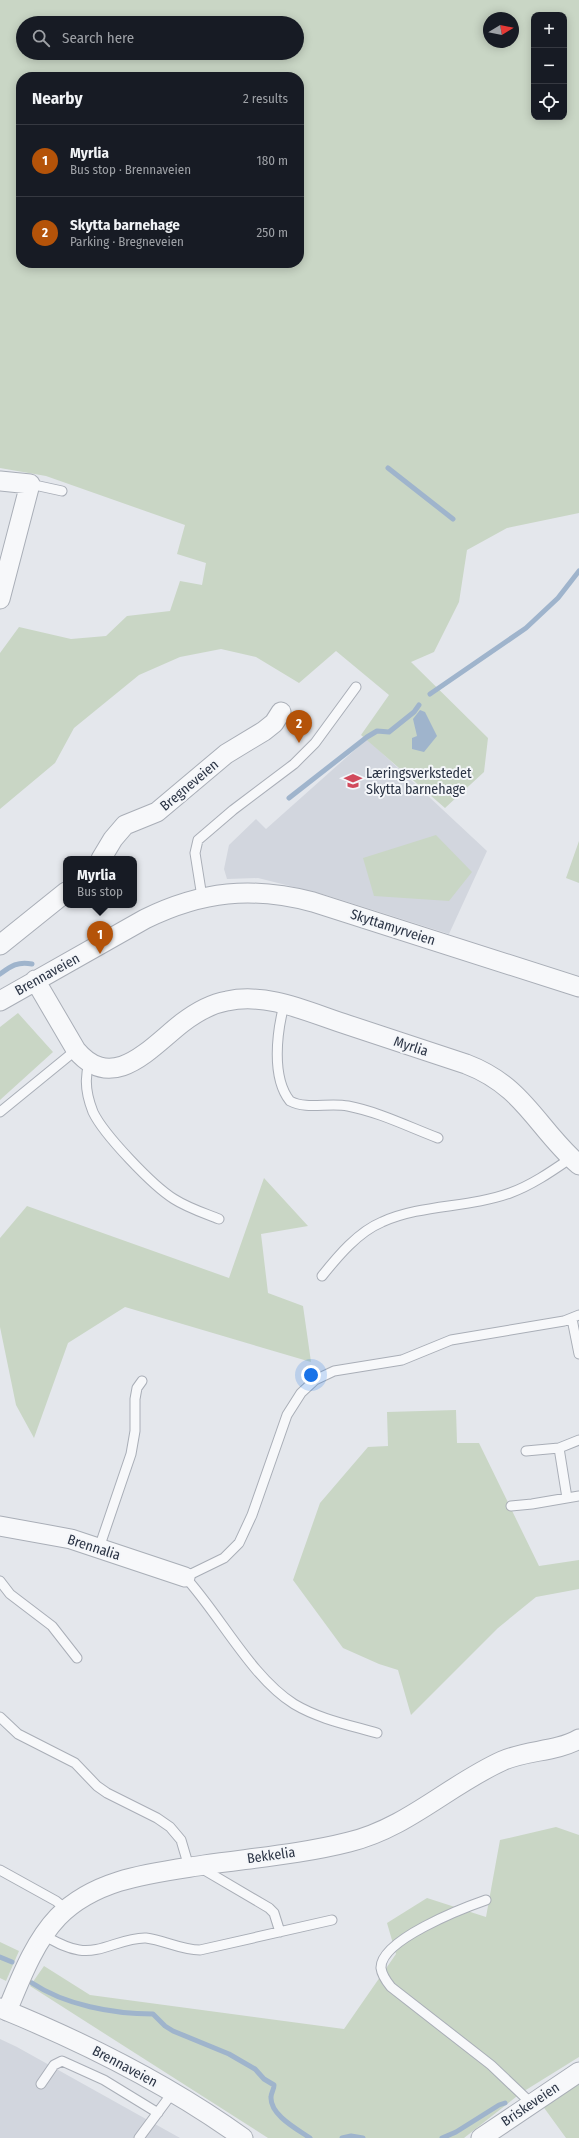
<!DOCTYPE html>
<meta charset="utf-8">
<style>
:root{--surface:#171b24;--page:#242831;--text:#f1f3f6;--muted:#9ea1a6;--line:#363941;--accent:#b45309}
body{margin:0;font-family:"Fira Sans Condensed",sans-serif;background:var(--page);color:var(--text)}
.controls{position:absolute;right:12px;top:12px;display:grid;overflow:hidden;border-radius:8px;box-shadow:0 2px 10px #0003}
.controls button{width:36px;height:36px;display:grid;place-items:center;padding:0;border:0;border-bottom:1px solid var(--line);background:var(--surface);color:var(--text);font:20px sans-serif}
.compass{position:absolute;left:483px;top:12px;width:36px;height:36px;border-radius:50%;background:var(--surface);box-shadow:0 2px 10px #0003;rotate:80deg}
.you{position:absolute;left:311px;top:1375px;width:14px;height:14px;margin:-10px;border:3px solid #fff;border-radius:50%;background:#1a73e8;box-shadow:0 0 0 6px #1a73e833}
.badge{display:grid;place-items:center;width:26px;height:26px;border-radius:50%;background:var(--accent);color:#fff;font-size:13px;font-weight:700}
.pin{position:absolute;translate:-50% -33px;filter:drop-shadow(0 1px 2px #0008)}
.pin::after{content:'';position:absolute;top:21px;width:14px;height:12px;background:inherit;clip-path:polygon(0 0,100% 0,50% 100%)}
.popup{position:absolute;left:63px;top:856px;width:74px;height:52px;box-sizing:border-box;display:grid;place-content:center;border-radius:8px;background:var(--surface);filter:drop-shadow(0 1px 3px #0005);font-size:13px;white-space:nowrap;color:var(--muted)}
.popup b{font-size:15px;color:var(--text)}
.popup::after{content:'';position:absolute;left:50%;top:100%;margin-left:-8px;border:8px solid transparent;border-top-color:var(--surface)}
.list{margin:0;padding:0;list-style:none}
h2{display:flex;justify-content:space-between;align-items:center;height:52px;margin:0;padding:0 16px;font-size:17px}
h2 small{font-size:13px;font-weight:400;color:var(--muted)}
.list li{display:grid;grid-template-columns:26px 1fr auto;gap:12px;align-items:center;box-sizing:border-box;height:72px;padding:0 16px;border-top:1px solid var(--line)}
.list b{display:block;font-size:15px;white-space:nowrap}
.list p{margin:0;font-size:13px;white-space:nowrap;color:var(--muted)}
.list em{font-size:13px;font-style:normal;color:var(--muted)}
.icon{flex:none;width:22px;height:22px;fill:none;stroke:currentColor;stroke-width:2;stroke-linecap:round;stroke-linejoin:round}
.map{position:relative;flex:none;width:579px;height:2138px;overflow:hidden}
.search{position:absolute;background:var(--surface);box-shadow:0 2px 10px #0003;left:16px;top:16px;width:288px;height:44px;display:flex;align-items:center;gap:10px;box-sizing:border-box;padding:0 14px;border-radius:22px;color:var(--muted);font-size:15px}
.panel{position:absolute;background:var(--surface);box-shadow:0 2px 10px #0003;left:16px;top:72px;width:288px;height:196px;border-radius:16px}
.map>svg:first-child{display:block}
.built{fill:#d2d6de}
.green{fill:#c9d6c5;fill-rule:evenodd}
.water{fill:#9fb4cc}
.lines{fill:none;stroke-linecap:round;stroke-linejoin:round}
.stream{stroke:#9fb4cc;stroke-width:5}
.lane-casing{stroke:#a9aeb7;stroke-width:11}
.street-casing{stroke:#a9aeb7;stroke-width:21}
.lane{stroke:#f7f8fa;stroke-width:9}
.street{stroke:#f7f8fa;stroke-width:19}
.labels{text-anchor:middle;stroke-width:4;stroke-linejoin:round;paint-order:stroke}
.poi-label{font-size:14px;fill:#2b3445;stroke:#f4f6f9;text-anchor:start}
.street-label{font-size:14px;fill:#2b3445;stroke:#f4f6f9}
</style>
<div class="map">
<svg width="579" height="2138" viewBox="0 0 579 2138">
<rect width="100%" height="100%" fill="#e4e7ec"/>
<path class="built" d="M367 739 487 851 449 934 326 895 258 878 227 879 224 869 229 845 256 819 266 829Z
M0 2039 17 2047 180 2138H0Z"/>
<path class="green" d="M0 0H579V513L507 528 467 550 459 602 434 652 411 662 488 738 484 772 445 808 361 735 389 695 336 651 299 683 256 657 221 649 180 657 139 675 74 728 55 763 0 809V653L19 627 71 639 106 636 127 616 170 611 180 581 202 585 206 563 177 554 185 525 46 476 0 468ZM534 15H564V117H534ZM489 18H513V42H489ZM23 23H297V53H23ZM21 77H299V263H21Z
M436 835 472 872 449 901 374 896 363 858Z
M579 841V883L566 878Z
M18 1013 53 1052 0 1100V1027Z
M264 1178 308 1226 261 1234 268 1293 303 1306 311 1362 125 1307 68 1343 34 1438 16 1405 0 1327V1238L27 1206 229 1278Z
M456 1410 457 1443H479L539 1566 579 1560V1589L536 1597 498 1628 411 1715 398 1670 379 1664 343 1648 293 1580 320 1503 368 1447 388 1446 387 1412Z
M556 1827 579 1835V2057L521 2093 464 2138H268L30 1986 44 1966 90 1995 344 2029 396 1954 387 1923 427 1898 486 1917 500 1840Z
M0 1942 19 1951 6 1981 0 1978Z
M579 2082V2138H566L542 2105Z"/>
<path class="water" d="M420 710 425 712 437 736 424 752 412 749V738L417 736 413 719Z"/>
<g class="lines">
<path class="stream" d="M388 468 453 519
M430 694 526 628 558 598 579 571
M289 798 367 737 377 731 389 732 414 712 419 705
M0 974C11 966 18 961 32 964
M0 1957 12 1962
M32 1983C65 2005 113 2014 153 2014L165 2026 173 2031 229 2054 255 2069 264 2079 274 2085C274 2090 271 2093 271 2097 270 2115 297 2129 310 2138
M342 2138 351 2136 363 2138
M442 2138 456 2132 499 2105 505 2103"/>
<g class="lane-casing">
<path id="lane" d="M30 484 62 491
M202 897 195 853 198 840 233 810 294 764 315 743 356 687
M284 1005C277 1032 271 1077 290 1101 307 1110 329 1102 348 1106 379 1112 409 1127 438 1138
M89 1064C84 1079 87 1097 93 1112 104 1135 153 1186 174 1199 188 1208 204 1213 219 1219
M0 1112 76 1050
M322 1276C338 1256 358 1232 382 1222 422 1204 469 1208 510 1193 532 1185 552 1171 571 1158
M572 1319 579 1354
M559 1448 567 1498
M526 1451 559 1448 579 1440
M511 1506 532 1504 579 1496
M99 1548 131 1454 135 1431V1399L137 1388 142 1381
M0 1581 10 1594 52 1626 77 1658
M0 1717 18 1734 75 1763 97 1786 107 1793 157 1818 170 1827 181 1840 189 1867
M377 1733C349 1725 319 1719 294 1704 251 1677 220 1615 185 1577L224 1558 239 1543 252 1515 287 1415 301 1393 315 1380 334 1371 402 1360 451 1340 564 1321 579 1315
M201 1868 269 1908 274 1913 280 1932
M0 1870 56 1901 67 1910
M486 1900C463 1908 380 1940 381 1968 382 1976 387 1982 391 1987L491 2065 531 2103
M45 1936C56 1942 66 1948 79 1950 101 1954 123 1937 146 1938 164 1940 181 1950 200 1950L332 1920
M41 2084 54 2065 62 2061 104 2080 158 2113
M139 2138 173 2092"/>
</g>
<g class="street-casing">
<path id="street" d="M0 481 30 484 0 599
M101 859 113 839 125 825 157 812 226 754 264 731 274 723 281 712
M0 945 66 892
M35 980 76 1050C113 1094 150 1048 182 1023 195 1013 210 1004 227 1001 268 992 310 1013 348 1025 387 1038 427 1051 466 1064 524 1086 536 1127 579 1165
M0 1001 145 919C202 891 252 886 313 902L579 987
M0 1526 71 1539 185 1577
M0 2008C86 2043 168 2084 243 2138
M7 2011C20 1980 34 1942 58 1917 96 1878 153 1873 204 1865 252 1858 302 1854 349 1842 407 1828 449 1785 502 1761 526 1750 556 1752 579 1739
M481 2138 579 2072"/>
</g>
<use href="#lane" class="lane"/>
<use href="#street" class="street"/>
</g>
<defs>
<g id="school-bare" transform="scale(1.38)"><path d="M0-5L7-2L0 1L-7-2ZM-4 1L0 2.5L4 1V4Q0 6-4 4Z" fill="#d1495b" stroke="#f4f6f9" stroke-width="2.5" paint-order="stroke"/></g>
</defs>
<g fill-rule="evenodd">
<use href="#school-bare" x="353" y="781"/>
</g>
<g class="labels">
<g class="poi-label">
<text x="366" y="778">Læringsverkstedet<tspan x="366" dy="16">Skytta barnehage</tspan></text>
</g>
<g class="street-label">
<text transform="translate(189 785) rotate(-40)" y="5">Bregneveien</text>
<text transform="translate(393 927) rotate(18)" y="5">Skyttamyrveien</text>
<text transform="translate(47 974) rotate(-29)" y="5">Brennaveien</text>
<text transform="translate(411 1046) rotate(18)" y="5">Myrlia</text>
<text transform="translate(94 1547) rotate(18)" y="5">Brennalia</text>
<text transform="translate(271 1855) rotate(-8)" y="5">Bekkelia</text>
<text transform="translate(125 2066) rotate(28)" y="5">Brennaveien</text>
<text transform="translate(530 2104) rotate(-34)" y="5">Briskeveien</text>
</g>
</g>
</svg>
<div class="controls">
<button>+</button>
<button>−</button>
<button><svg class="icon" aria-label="locate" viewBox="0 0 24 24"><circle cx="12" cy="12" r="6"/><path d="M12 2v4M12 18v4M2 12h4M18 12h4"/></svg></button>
</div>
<svg class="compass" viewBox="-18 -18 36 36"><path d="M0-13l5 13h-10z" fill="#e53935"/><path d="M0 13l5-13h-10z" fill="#9ea1a6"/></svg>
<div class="you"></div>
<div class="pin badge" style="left:100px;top:954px">1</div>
<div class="popup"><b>Myrlia</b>Bus stop</div>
<div class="pin badge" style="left:299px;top:743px">2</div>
<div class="search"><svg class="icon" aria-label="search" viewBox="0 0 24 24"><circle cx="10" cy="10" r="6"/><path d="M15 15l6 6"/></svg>Search here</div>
<section class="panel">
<h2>Nearby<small>2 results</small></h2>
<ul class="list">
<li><span class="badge">1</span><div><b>Myrlia</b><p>Bus stop · Brennaveien</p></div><em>180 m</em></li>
<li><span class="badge">2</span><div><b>Skytta barnehage</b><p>Parking · Bregneveien</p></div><em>250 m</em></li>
</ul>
</section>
</div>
